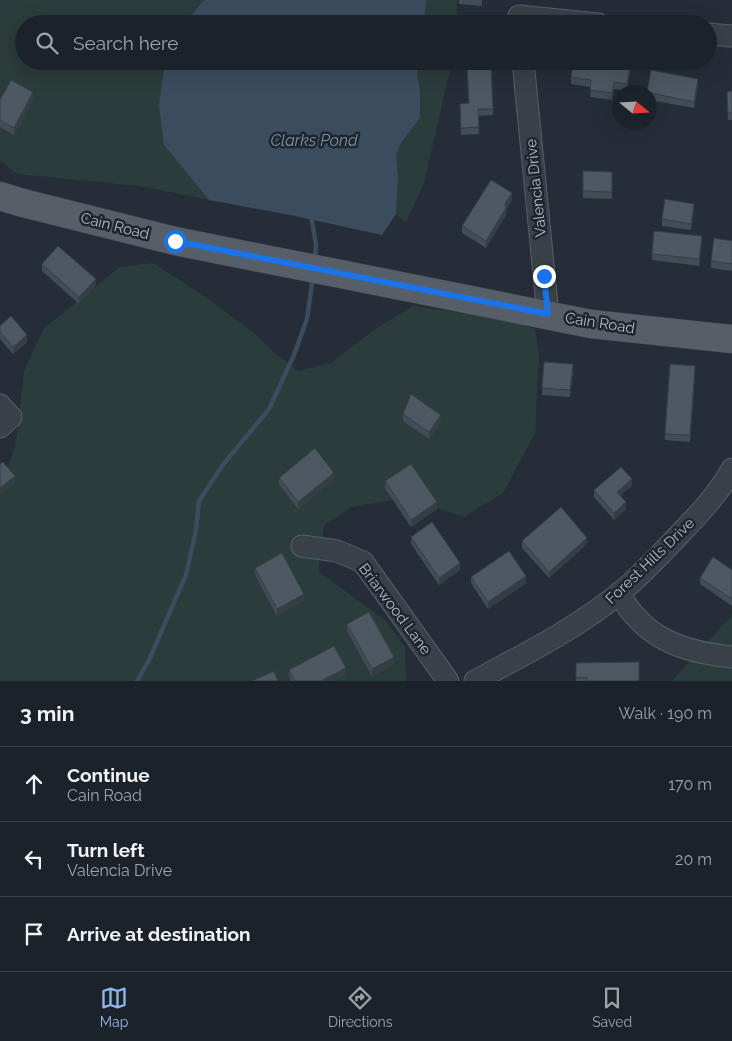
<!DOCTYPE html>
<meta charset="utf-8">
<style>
:root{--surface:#1c222a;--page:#252a32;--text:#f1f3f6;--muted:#a0a4a8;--line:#3a3f47;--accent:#92b8eb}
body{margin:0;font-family:Raleway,sans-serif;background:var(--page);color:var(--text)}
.compass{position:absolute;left:612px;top:85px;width:45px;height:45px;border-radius:50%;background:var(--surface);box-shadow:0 5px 20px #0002;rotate:108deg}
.stop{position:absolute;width:15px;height:15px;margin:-11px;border:4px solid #1a73e8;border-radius:50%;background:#fff}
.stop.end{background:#1a73e8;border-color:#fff;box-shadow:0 1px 5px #0008}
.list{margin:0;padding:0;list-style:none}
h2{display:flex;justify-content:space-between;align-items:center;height:65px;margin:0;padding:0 20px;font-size:21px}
h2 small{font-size:16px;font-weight:400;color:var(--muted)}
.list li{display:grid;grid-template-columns:32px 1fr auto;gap:15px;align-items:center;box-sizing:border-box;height:75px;padding:0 20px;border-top:1px solid var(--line)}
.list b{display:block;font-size:19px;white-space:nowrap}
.list p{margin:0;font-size:16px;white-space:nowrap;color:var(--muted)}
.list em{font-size:16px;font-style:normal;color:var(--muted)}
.icon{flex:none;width:28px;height:28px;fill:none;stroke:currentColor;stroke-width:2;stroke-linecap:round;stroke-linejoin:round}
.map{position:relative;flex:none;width:732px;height:681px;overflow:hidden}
.search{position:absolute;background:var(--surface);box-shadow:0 5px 20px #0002;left:15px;right:15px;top:15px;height:55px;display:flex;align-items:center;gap:12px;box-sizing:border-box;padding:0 18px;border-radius:28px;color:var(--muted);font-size:19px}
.sheet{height:290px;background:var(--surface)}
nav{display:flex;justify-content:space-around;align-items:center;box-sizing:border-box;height:70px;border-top:1px solid var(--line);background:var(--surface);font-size:14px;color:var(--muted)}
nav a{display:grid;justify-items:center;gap:2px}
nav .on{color:var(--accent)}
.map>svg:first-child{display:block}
.green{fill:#2a3c3b}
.water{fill:#3c4c5f}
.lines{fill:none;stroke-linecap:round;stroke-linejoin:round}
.stream{stroke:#3c4c5f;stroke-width:4.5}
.minor-casing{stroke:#565e66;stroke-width:23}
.major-casing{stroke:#414951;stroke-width:29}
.minor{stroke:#384048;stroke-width:21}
.major{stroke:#565f68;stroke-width:28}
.wall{fill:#424c55}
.shaded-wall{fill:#363e45}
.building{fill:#4d5863;stroke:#363e45}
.route{stroke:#1a73e8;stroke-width:6}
.labels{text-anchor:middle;stroke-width:5;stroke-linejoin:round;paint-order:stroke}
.street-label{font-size:15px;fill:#b3bbc4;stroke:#1d252d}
.water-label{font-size:16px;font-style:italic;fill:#7e92a9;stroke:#1d252d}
</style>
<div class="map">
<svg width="732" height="681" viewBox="0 0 732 681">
<rect width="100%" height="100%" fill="#252e38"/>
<path class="green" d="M0 0H204L183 24H24V61H165L163 69 164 145 209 200 139 186 17 174 0 160Z
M426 0H457V24H425Z
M420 61H452L424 183 406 222 396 214 398 175 396 155 401 143 420 118V91L417 74Z
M153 263 204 296 253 332 270 349 298 371 331 363 375 329 413 306 497 318 535 329 539 355 535 433 503 493 464 517 406 498 352 507 324 525 318 571 386 621 405 647 406 681H0V491L16 443 24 371 44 328 120 267Z
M732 615V681H672L679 673Z"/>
<path class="water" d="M204 0H426L424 24H183Z
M165 61H420L417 74 420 91V118L401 143 396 155 398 175 396 214 382 235 295 216 209 200 164 145 159 106Z"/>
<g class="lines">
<path class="stream" d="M311 215 316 245 315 259
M137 681 149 660 186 575 196 530 199 501 222 466 269 409 294 355 307 319 313 276"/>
<g class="minor-casing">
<path id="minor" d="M519 16 598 24
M708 34 732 36
M523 61 548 315
M0 405 11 417 0 427
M302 546 337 551 363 562 448 681
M619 593C644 639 683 652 732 657
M475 681C519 657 564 635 604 605 631 586 654 561 677 537 697 516 717 496 732 469"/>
</g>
<g class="major-casing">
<path id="major" d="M0 196 23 203 175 241 591 324 732 339"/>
</g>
<use href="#minor" class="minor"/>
<use href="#major" class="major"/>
</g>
<path class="wall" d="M459 0H482V6L459 4Z
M631 66 627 91 614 89 612 100 590 97 591 87 571 84V77Z
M698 85 694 108 650 100V92Z
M732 91V120H728L727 92Z
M33 99 14 135 0 127V100Z
M493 109V115L478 116 479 134 461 135 460 110Z
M583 171 612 172V199L583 198Z
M512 200 506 210V215L486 248 462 233V226Z
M694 211 691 230 662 226V219Z
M732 241V271L711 268V261Z
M702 243 699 266 652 260V254Z
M42 264 96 285 79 304 42 271Z
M0 326 27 342 13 354 0 339Z
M573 371 570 397 542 395V388Z
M695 373 690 442 665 440V434Z
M403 414 441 422 429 439 403 421Z
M279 478 334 479 298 509 279 484Z
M385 481 437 509 411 527 385 488Z
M632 486 620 495 626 509 614 520 594 497V490Z
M411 537 460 570 439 585 411 544Z
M522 541 587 544 549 578 522 548Z
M255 568 304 600 277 616 255 575Z
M732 570V606L700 584V578Z
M471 577 526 583 488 609 471 583Z
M347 624 394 664 372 676 347 631Z
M576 663 639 681H576Z
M289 670 346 674 334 681H291L289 677Z"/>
<path class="shaded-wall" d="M631 61V66L627 91V84Z
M698 79V85L694 108V102Z
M33 92V99L14 135V128Z
M512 193V200L506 210V215L486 248V241L505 204Z
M694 204V211L691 230V224Z
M702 236V243L699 266V259Z
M96 279V285L79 304V297Z
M27 335V342L13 354V347Z
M695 366V373L690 442V435Z
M441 415V422L429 439V432Z
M334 473V479L298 509V502Z
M15 476V483L0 495V488Z
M632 479V486L617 498V492Z
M437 502V509L411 527V520Z
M626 502V509L614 520V513Z
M587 538V544L549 578V572Z
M460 563V570L439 585V578Z
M526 576V583L488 609V602Z
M304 594V600L277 616V609Z
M394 657V664L372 676V669Z
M346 668V674L334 681H321Z"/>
<path class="building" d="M574 61H631L627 84 614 82 612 93 590 90 591 80 571 77Z
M491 66 493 109H478L479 127 461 128 460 104 469 103 467 67Z
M651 70 698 79 694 102 647 92Z
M11 80 33 92 14 128 0 120V100Z
M732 91V113H728L727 92Z
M583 171 612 172V192L583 191Z
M491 180 512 193 505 204 506 208 486 241 462 226Z
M665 199 694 204 691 224 662 219Z
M654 231 702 236 699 259 652 254Z
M714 238 732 241V264L711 261Z
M58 246 96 279 79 297 42 264Z
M11 316 27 335 13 347 0 332V326Z
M544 362 573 364 570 390 542 388Z
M670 364 695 366 690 435 665 434Z
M411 394 441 415 429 432 403 414Z
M315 448 334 473 298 502 279 478Z
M3 462 15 476 0 488V464Z
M411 464 437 502 411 520 385 481Z
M621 467 632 479 617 492 626 502 614 513 594 490Z
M561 507 587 538 549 572 522 541Z
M432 522 460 563 439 578 411 537Z
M509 551 526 576 488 602 471 577Z
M282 553 304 594 277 609 255 568Z
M713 557 732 570V599L700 578Z
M369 612 394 657 372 669 347 624Z
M334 646 346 668 321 681H295L289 670Z
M639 662V681H587V677L576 678V663Z
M274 671 278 681H252Z"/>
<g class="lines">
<path class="route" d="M175 241 548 314 544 276"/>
</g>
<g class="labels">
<g class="street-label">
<text transform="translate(536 188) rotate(-96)" y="5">Valencia Drive</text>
<text transform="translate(115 226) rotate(14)" y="5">Cain Road</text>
<text transform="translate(600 323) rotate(9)" y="5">Cain Road</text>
<text transform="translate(650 561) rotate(-44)" y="5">Forest Hills Drive</text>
<text transform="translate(395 609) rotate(53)" y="5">Briarwood Lane</text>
</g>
<g class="water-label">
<text x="314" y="146">Clarks Pond</text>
</g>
</g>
</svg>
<svg class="compass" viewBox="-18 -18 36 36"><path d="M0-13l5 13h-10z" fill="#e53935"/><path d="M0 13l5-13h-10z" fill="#a0a4a8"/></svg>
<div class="stop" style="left:175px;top:241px"></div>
<div class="stop end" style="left:544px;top:276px"></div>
<div class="search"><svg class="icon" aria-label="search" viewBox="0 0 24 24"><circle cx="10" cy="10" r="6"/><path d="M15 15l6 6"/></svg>Search here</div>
</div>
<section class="sheet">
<h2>3 min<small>Walk · 190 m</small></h2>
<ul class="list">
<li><svg class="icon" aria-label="ahead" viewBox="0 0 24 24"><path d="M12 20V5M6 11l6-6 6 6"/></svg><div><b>Continue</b><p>Cain Road</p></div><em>170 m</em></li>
<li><svg class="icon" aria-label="left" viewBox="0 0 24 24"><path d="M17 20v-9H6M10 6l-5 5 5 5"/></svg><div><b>Turn left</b><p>Valencia Drive</p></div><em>20 m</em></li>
<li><svg class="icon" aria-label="arrive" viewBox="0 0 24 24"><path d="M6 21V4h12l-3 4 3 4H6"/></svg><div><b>Arrive at destination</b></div></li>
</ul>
</section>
<nav>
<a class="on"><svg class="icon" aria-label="map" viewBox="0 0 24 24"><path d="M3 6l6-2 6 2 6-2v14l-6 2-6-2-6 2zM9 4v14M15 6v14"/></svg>Map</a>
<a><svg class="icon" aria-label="directions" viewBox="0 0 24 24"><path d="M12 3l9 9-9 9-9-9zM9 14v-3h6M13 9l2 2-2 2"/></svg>Directions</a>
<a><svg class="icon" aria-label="saved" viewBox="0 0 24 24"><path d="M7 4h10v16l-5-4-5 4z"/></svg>Saved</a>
</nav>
